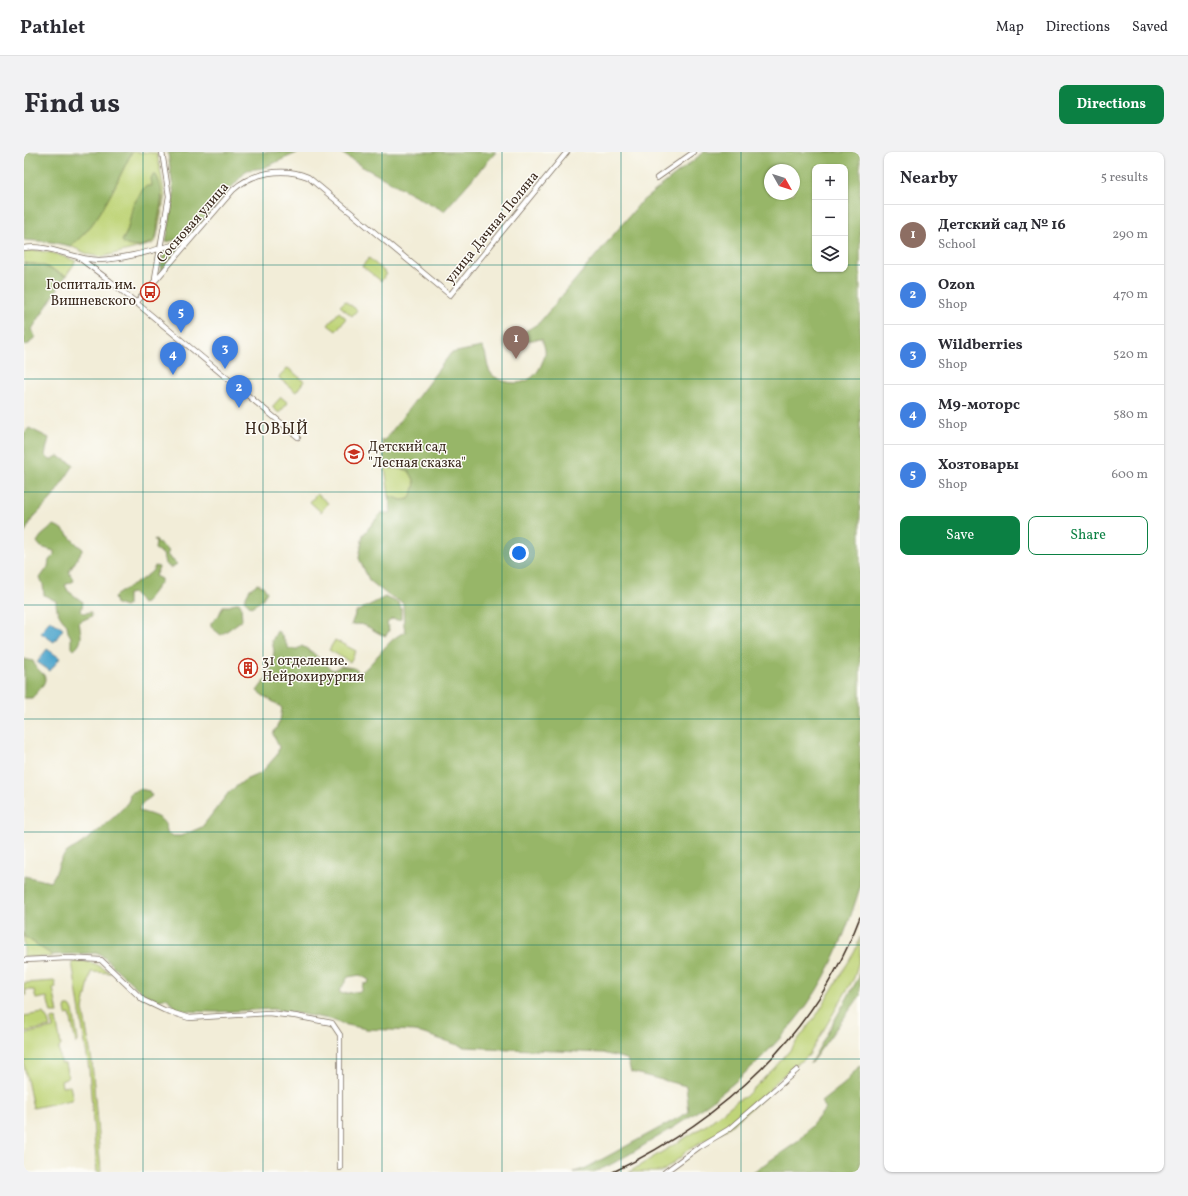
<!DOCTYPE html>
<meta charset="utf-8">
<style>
:root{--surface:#fff;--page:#f2f2f3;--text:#2b2b33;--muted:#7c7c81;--line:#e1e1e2;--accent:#0b8043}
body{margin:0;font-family:Vollkorn,serif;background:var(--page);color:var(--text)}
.controls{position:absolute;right:12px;top:12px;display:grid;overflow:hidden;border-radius:8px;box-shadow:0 1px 3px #0004}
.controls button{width:36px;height:36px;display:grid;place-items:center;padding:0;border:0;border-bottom:1px solid var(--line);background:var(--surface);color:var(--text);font:20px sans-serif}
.compass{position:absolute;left:740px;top:12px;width:36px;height:36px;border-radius:50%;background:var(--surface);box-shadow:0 1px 3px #0004;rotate:129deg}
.you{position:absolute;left:495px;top:401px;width:14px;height:14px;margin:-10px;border:3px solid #fff;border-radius:50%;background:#1a73e8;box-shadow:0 0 0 6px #1a73e833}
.badge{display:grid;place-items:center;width:26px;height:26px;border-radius:50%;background:var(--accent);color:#fff;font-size:13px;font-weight:700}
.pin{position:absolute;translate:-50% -33px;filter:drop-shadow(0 1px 2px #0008)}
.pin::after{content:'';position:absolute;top:21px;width:14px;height:12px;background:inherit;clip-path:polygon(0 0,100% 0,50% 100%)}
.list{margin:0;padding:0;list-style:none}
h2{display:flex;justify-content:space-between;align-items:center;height:52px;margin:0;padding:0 16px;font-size:17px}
h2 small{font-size:13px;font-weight:400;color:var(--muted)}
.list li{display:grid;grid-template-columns:26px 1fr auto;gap:12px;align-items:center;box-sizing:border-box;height:60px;padding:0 16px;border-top:1px solid var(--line)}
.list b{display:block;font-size:15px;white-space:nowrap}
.list p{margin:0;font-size:13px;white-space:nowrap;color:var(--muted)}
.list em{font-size:13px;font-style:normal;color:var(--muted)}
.actions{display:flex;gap:8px;padding:12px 16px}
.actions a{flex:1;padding:9px 0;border:1px solid var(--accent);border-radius:8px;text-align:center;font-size:14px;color:var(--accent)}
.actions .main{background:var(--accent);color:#fff}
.icon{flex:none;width:22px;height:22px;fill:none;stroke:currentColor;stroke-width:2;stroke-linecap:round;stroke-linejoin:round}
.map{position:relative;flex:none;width:836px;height:1020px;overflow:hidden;border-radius:8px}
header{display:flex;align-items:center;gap:24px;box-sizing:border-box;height:56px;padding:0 20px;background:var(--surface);border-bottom:1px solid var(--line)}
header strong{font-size:19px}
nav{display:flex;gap:22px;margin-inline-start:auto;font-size:14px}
.intro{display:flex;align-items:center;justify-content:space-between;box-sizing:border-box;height:96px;padding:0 24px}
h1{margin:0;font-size:28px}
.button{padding:10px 18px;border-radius:8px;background:var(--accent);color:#fff;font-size:14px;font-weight:700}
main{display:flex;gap:24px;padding:0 24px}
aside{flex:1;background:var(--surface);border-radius:8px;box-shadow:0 1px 3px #0004}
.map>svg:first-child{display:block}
.green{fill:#bfd478;stroke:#7d7f4b;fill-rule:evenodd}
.forest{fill:#97b668;stroke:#697043;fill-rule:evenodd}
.water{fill:#51a7cd;stroke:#466876}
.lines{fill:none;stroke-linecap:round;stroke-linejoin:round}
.minor-casing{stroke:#7b6e5f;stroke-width:6}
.minor{stroke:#fff;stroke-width:4.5}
.rail{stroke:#3b2a1e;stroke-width:1.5}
.grid{fill:none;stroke:#0f766e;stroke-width:1;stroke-opacity:0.55}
.labels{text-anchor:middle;stroke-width:3;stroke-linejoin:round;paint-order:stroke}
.street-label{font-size:14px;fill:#3b2a1e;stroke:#fdfcf7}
.poi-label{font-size:14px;fill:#3b2a1e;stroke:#fdfcf7;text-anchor:start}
.quarter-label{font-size:16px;letter-spacing:1px;fill:#3b2a1e;stroke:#fdfcf7}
</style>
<header>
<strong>Pathlet</strong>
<nav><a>Map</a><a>Directions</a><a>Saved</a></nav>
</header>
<div class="intro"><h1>Find us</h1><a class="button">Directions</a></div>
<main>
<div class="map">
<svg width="836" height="1020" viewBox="0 0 836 1020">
<rect width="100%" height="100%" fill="#fdfcf7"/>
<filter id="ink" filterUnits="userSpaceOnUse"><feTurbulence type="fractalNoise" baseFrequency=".025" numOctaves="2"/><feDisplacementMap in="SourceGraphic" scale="8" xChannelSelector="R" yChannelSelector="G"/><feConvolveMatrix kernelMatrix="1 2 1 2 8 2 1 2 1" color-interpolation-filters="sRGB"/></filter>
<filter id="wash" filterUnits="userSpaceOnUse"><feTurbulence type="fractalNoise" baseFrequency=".012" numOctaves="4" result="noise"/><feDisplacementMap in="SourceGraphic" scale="16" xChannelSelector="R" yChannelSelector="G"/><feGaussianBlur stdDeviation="0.9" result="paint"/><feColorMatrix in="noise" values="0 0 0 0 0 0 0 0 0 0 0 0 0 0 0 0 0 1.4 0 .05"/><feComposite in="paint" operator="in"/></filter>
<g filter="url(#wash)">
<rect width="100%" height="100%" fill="#f2edd8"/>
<path class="green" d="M108 0 133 1 141 43 132 88 128 92 78 105 66 103 46 94C76 73 91 32 108 0ZM129 30 139 45 134 69 118 93 109 94 98 89C113 65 98 54 128 35Z
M11 98 29 101 52 109 42 124 18 113 0 111V99Z
M345 106 363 122 357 129 338 114Z
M321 149 333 158 328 164 316 154Z
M315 160 322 166 312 179 304 173Z
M264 216 280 229 272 240 255 226 256 223Z
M257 245 264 251 255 261 248 255Z
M361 315 384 318C393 330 392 334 385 347L378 348 365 344Z
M293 342 304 351 297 360 286 350Z
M311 488 332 499 326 510 305 498Z
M0 784 28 803V805H0Z
M836 785V805L830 826 785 903 778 909 771 912 747 935 746 940 703 977 662 999 658 1004 638 1020H605L684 972 714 948 721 945 752 914 767 897 794 861 831 799Z
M61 809 72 812 87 821 67 820 59 857 68 910 77 1020H73L65 917 48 810Z
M31 829 32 836H29L34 861H27L23 845 12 847 10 838H1L2 843H0V831Z
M42 854H46L49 858 54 889 52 892 46 862 42 863 41 857Z
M19 861 24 868 26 875 0 880V864Z
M30 866 32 867 37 893 35 896 37 911 41 912 44 925 42 927 37 929 38 935 46 934 49 946 47 948 9 956 0 913V882L29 876 27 868Z"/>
<path class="forest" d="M0 0H108C91 32 76 73 46 94L27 90 0 88Z
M155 0H275L239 16 223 18 164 85 142 90 150 43 144 1Z
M316 0H472L420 59 337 14Z
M680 0H836V735C824 775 808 818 783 853 743 908 685 956 627 989 614 997 581 1018 568 1020 562 1020 556 1020 550 1020L562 1016 665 960 662 934 607 920 603 907 578 901 440 895 391 879 342 877 319 872 306 867 249 857 191 860 162 859 151 856 143 846 136 848H126L75 801 28 803 0 784V724L26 730C34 720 33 714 38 706 42 699 49 697 55 693 69 684 94 663 104 650 106 647 105 644 106 641L116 637 125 639 128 644C121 650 117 649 115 659 128 663 143 665 143 681L149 684H157L178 675 205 640 221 628 237 621 253 603 255 595 249 582 256 569 258 556C250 549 241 546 233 539L242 527 248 514 250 499 248 489 253 479 256 481 265 497H273L278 494 288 500 307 517 310 518 316 514 330 516 335 520C345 520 364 484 382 480L380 474 379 451 365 444 345 428 335 406 339 383 357 361H367L365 344 378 348 385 347C392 334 393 330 384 318L361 315 358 288H361L427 201 458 195C465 203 460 218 471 225 490 236 510 232 518 211 519 208 521 205 521 202 522 198 519 191 518 187L487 190 485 189 515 171 617 50ZM791 15H821V117H791ZM746 18H770V42H746ZM336 823 345 828 344 831 339 832 337 839 319 842 315 840 324 825Z
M129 23H132C141 39 137 51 134 68 133 74 134 82 131 87 125 95 103 98 98 89L103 80 109 53 119 37 123 34H128L127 26Z
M160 92 136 120 140 99Z
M0 111 18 113 42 124 8 177 11 185 5 192 0 193Z
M5 276 25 286 21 303 26 308 34 304 50 313 28 346 8 367 0 382V281Z
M30 373C42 377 48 390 59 397L45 420 50 429 41 433 44 439 59 450 57 460 60 461 67 460 68 464 55 470C57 482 60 490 50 498L47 496V485L44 480 43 473C36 466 32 460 32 449L20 443 19 432 16 426 24 415 25 408 30 403V399L17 395 13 390 17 384Z
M130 387 145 399 143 403 153 412 147 416 141 412 139 402 131 397 132 390Z
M131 414 135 415 131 424 137 427V430L121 451 118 452 110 441 104 442V453L101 455 92 452 90 445C99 437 129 424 131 414Z
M233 432 239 434 243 440 237 449 227 455 220 448 226 437Z
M361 445 375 451 377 457V467L374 468 368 467 363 471 365 478 362 484C347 480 344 469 327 473L332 460Z
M211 451H215L217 454 218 468 197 483 187 475V471L195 463 199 454H206Z
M0 507 9 509C12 516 14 517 19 522 26 529 13 540 8 546H0Z
M836 816V844L786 912 835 825Z
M836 913V1020H729L775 989 802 956 797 950 820 932Z"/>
<path class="water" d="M26 468 39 477 30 490 17 481Z
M23 497 36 506 26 519 13 510Z"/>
</g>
<g filter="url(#ink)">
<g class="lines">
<g class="minor-casing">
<path id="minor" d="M633 26 670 0
M0 96C27 92 49 108 75 108 104 107 136 96 164 89
M54 105 86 129 274 285
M131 126 145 44 138 0
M112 151 209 38C229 20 259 15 284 25L426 143 543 0
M0 808 45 806 77 808 119 848 140 858 165 866 244 861 271 864 308 871 316 883V1016
M641 1020 675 995 705 977 773 918"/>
</g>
<use href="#minor" class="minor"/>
<path class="rail" d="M589 1020C700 967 792 882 836 765"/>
</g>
</g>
<path class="grid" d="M119 0V1020M239 0V1020M358 0V1020M478 0V1020M597 0V1020M717 0V1020M0 113H791M821 113H836M0 227H836M0 340H836M0 453H836M0 567H836M0 680H836M0 793H836M0 907H836"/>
<defs>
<g id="bus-ring" transform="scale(1)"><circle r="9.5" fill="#fdfcf7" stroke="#c8321e" stroke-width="1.5"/><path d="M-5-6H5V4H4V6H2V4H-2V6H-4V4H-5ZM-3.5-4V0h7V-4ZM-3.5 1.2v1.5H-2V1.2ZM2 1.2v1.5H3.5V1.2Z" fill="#c8321e"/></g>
<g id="school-ring" transform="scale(1)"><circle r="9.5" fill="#fdfcf7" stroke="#c8321e" stroke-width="1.5"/><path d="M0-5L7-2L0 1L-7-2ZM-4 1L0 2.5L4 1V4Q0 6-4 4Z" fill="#c8321e"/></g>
<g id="building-ring" transform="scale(1)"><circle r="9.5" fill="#fdfcf7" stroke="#c8321e" stroke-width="1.5"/><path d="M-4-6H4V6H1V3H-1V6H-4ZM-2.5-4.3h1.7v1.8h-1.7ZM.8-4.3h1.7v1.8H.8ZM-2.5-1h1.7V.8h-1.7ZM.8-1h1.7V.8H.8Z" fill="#c8321e"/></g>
</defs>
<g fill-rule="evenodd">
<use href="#bus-ring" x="126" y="140"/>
<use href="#school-ring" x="330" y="302"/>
<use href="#building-ring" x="224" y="516"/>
</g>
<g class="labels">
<g class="street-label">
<text transform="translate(168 70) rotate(-49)" y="5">Сосновая улица</text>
<text transform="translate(467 75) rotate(-51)" y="5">улица Дачная Поляна</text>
</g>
<g class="poi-label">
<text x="112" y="137" text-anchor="end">Госпиталь им.<tspan x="112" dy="16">Вишневского</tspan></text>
<text x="344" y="299">Детский сад<tspan x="344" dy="16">"Лесная сказка"</tspan></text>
<text x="238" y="513">31 отделение.<tspan x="238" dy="16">Нейрохирургия</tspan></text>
</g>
<g class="quarter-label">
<text x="253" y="282">НОВЫЙ</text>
</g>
</g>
</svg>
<div class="controls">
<button>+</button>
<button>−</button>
<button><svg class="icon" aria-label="layers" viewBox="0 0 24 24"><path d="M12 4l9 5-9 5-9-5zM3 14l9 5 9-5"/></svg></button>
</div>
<svg class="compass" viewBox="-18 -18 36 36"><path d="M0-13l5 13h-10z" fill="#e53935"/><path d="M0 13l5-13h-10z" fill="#7c7c81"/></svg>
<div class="you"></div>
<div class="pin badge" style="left:492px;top:207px;background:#8d6e63">1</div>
<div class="pin badge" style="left:215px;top:256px;background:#3f7fe0">2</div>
<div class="pin badge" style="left:201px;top:217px;background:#3f7fe0">3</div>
<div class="pin badge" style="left:149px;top:223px;background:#3f7fe0">4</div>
<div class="pin badge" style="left:157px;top:181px;background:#3f7fe0">5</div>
</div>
<aside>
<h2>Nearby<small>5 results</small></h2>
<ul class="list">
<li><span class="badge" style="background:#8d6e63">1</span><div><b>Детский сад № 16</b><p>School</p></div><em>290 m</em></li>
<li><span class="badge" style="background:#3f7fe0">2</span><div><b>Ozon</b><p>Shop</p></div><em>470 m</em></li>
<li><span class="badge" style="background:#3f7fe0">3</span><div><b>Wildberries</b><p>Shop</p></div><em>520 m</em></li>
<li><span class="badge" style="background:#3f7fe0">4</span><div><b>М9-моторс</b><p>Shop</p></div><em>580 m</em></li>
<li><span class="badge" style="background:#3f7fe0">5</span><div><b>Хозтовары</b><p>Shop</p></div><em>600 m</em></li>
</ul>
<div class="actions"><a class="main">Save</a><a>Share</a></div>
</aside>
</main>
